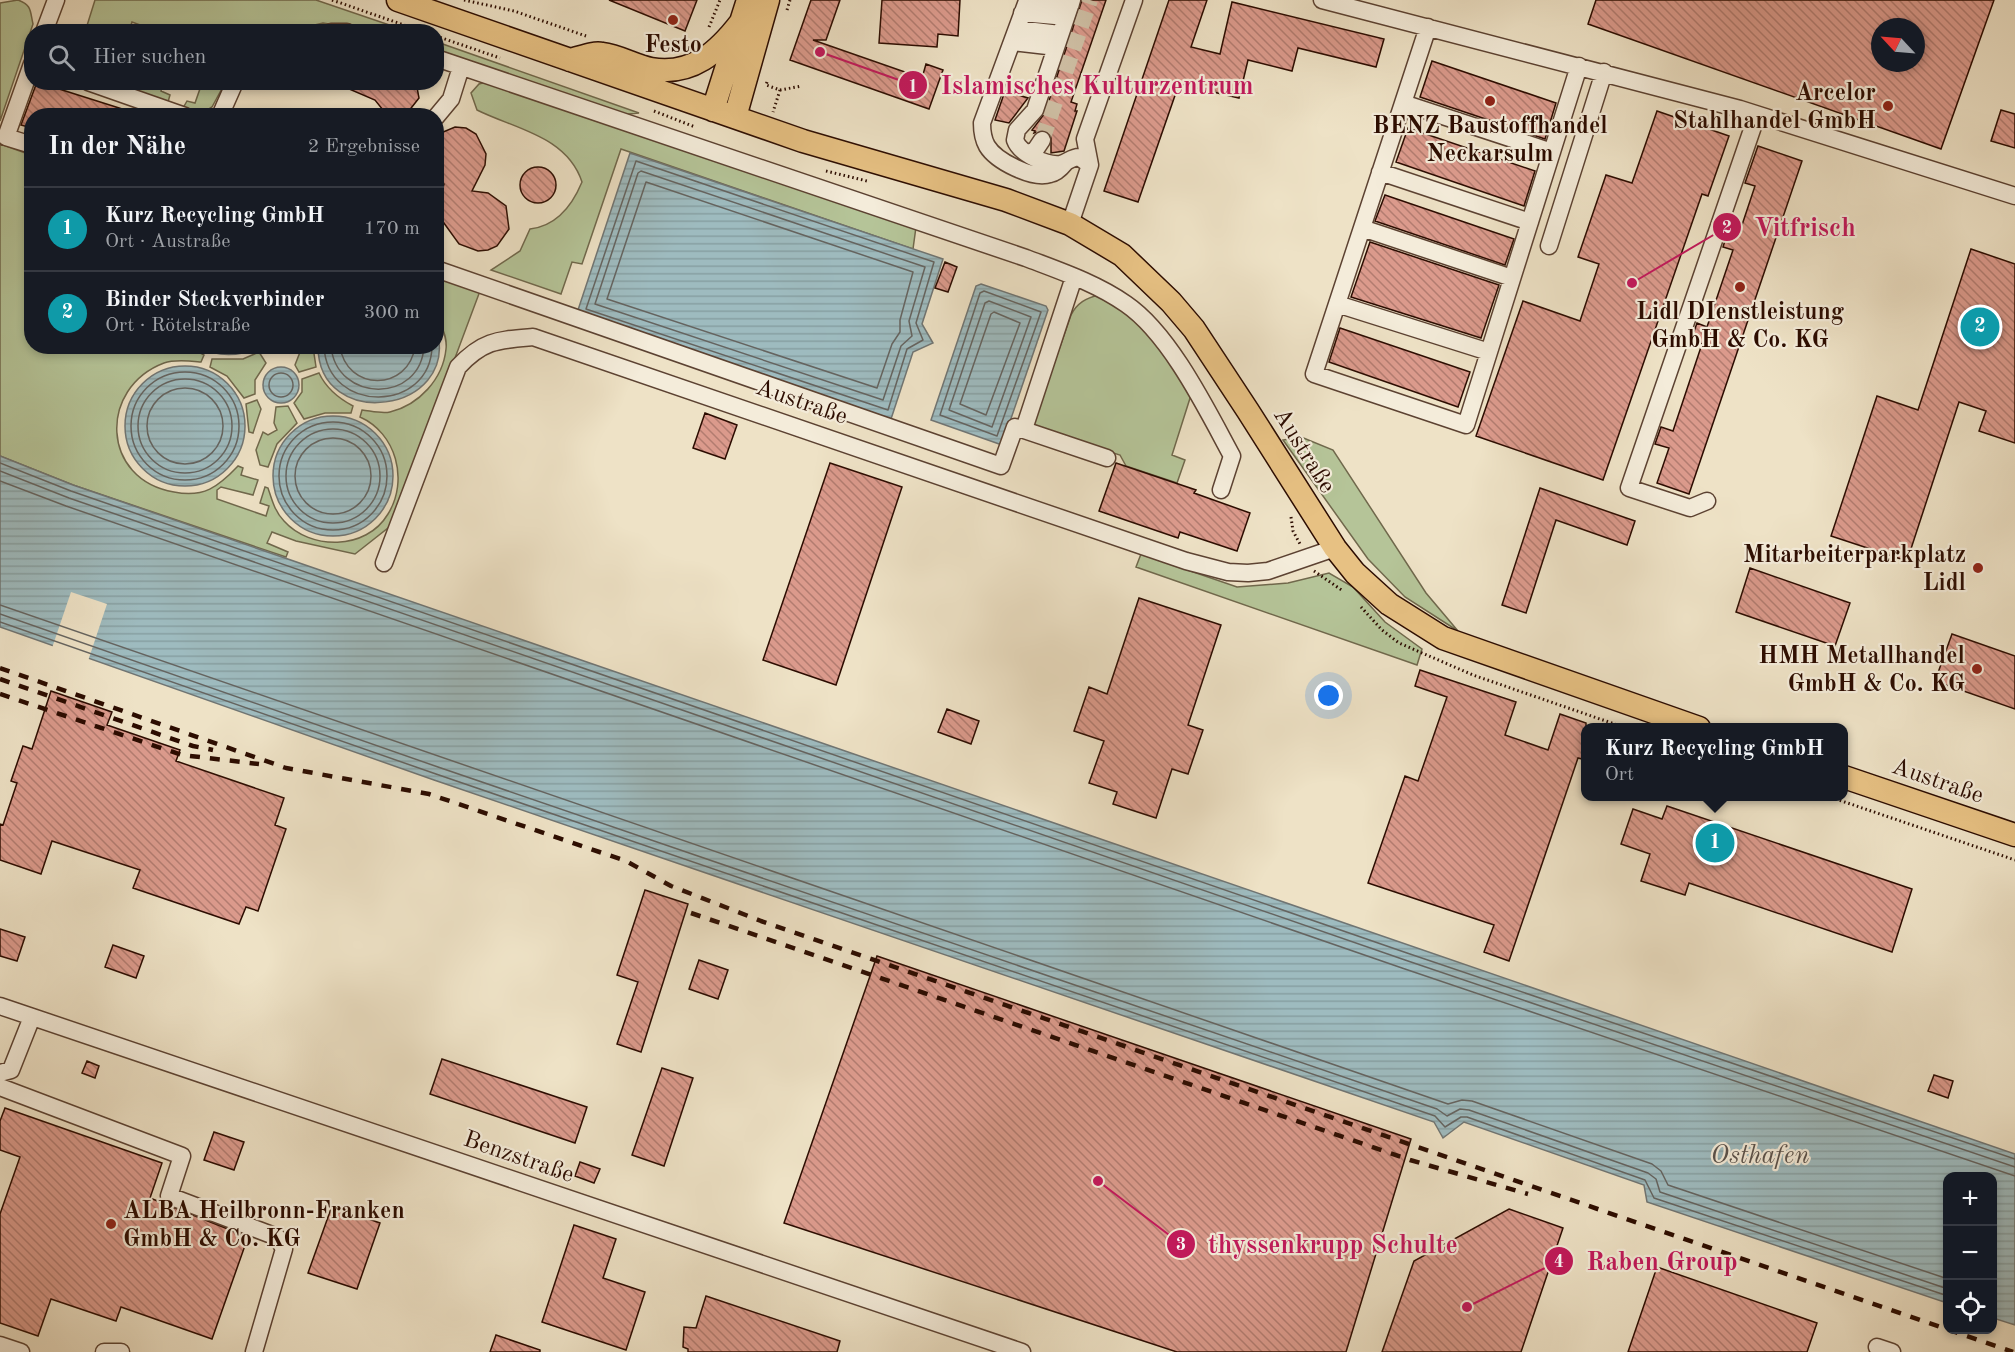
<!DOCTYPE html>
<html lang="de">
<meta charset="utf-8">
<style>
:root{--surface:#171b24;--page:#20242c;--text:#f1f3f6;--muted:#9ea1a6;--line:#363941;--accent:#2563eb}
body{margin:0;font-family:"Old Standard TT",serif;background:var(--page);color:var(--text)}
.controls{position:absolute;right:18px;bottom:18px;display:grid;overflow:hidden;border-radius:12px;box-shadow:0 3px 9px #0003}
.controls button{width:54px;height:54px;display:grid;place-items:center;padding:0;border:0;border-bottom:2px solid var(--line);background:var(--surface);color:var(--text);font:30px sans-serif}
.compass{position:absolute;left:1871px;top:18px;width:54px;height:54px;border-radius:50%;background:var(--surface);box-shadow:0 3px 9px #0003;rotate:296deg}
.you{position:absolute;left:1329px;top:696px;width:21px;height:21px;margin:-15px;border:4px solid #fff;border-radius:50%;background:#1a73e8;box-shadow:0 0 0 9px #1a73e833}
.badge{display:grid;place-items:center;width:39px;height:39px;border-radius:50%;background:var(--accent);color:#fff;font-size:20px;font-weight:700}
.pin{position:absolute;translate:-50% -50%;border:3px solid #fff;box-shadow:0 2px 6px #0006}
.popup{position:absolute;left:1581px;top:723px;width:267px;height:78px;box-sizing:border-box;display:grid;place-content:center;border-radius:12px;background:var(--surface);filter:drop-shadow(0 2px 4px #0005);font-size:20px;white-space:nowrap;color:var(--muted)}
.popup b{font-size:22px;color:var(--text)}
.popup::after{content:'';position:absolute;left:50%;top:100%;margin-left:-12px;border:12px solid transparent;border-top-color:var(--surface)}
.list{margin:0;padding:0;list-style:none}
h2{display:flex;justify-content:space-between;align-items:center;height:78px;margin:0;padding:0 24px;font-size:26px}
h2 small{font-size:20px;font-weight:400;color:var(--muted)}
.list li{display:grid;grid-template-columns:39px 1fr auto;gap:18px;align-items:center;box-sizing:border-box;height:84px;padding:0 24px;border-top:2px solid var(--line)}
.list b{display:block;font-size:22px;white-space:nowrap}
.list p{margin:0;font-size:20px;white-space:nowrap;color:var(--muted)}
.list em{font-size:20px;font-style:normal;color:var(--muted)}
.icon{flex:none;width:33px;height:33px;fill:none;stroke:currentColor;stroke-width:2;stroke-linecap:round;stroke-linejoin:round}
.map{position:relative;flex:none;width:2015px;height:1352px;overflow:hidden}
.search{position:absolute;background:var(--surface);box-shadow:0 3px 9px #0003;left:24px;top:24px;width:420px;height:66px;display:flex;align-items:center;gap:15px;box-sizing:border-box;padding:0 21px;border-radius:24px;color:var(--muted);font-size:22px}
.panel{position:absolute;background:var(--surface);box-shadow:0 3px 9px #0003;left:24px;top:108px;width:420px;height:246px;border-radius:24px}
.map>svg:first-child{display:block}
.grass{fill:#b5c498;stroke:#70684c;stroke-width:1.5}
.water{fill:url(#water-rules);stroke:#707573;stroke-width:1.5}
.pier{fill:#eee2c6}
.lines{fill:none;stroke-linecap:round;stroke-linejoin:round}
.shore{stroke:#656460;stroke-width:1.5}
.building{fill:url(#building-back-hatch);stroke:#2c0c00;stroke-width:1.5;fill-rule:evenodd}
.minor-tunnel{stroke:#d1c2a8;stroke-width:16;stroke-dasharray:16 8;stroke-linecap:butt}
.minor-casing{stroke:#5c4232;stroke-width:19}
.major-casing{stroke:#2c0c00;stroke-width:25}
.path{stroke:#2c0c00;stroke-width:3;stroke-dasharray:1.5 3;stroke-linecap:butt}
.minor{stroke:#f4ecda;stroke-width:16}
.major{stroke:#e7c183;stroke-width:22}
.rail{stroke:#2c0c00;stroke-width:4.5;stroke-dasharray:10 10;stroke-linecap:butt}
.poi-dot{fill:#8f2418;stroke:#f4ecda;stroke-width:2}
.labels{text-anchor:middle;stroke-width:4.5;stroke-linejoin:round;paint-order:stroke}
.poi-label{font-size:24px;font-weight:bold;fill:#2c0c00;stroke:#f4ecda}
.street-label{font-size:24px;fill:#2c0c00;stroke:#f4ecda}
.water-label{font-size:26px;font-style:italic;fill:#5a524c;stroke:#f4ecda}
.leader{fill:none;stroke:#c2185b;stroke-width:2}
.callout-dot{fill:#c2185b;stroke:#f4ecda;stroke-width:2}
.mark-label{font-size:18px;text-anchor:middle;font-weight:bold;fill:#fff}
.callout-label{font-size:26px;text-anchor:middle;font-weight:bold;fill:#c2185b;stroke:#f4ecda;stroke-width:4.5;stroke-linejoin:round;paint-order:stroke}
</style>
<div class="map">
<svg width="2015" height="1352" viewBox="0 0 2015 1352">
<defs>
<pattern id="water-rules" width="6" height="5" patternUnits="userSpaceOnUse" patternTransform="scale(1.5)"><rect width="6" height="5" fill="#9ebbbf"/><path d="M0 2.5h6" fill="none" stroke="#88a0a2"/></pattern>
<pattern id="building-back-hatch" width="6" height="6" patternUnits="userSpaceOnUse" patternTransform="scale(1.5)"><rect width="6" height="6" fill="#db9a8c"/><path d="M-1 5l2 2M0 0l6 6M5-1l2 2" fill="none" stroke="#b27c70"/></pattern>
</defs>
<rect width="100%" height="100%" fill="#eee2c6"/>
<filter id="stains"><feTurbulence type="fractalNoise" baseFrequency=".00333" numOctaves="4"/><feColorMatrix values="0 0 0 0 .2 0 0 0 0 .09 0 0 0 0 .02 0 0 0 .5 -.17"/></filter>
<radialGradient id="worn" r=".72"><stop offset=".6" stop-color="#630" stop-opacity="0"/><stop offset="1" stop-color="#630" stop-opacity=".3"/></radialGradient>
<path class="grass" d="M18 0C32 5 30 11 33 24L0 121V3Z
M95 0H316L407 31H372L323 23 285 32H159L132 22 129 31 85 32Z
M437 42 639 113 619 115 437 52Z
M490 81 916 227 913 249 621 149 582 264 572 262 561 294 491 270 520 251 530 229C557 226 572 206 582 182 567 136 515 129 477 110L471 93 479 84Z
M150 83H163L161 91 170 95 168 102 135 92 138 85 148 88Z
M202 83H225L212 107 201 114 183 108 187 101 195 103Z
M0 144 31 155 32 346 190 347 204 355 201 362C190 361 175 359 164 363 98 388 101 480 174 492 204 498 218 487 238 466L243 468 241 475 258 480 253 495 221 487 217 490V499L266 516 269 506 260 503 265 487 268 488C272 500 275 512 284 521 310 550 366 551 388 514 409 480 396 433 360 417L362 410C371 411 382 414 390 412 419 405 443 379 446 349 448 334 438 323 437 309 435 298 437 287 437 276L480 291 393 524 355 554 296 541 272 532 267 543 288 552 286 557 73 485 0 456Z
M1099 295 1124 311 1157 340 1191 395 1172 455 1185 460 1177 483 1126 466 1120 455 1032 427 1071 315C1077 303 1086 298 1099 295Z
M302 347H313L316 367 299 372 295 365Z
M259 352 266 363 255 380V394L244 398 227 376 210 367 212 359H243Z
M319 373C326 388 338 398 353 406L351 413H325L304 419 294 403 302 392V379Z
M257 400 261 409 253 433 249 432 246 404Z
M288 406 297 423 277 444 268 467 260 465 256 450 263 432 268 435 277 430 274 423 276 407Z
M1301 437 1333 450 1426 593 1458 631 1405 597 1368 559 1283 440Z
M1141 554 1237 587 1288 583 1329 573 1353 587 1385 622 1422 649 1417 665 1136 567Z"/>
<path class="water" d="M630 153 943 259 922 324 933 343 913 352 891 419 577 313Z
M981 284 1046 306 1048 310 1002 445 931 420 976 286Z
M437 331C459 413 318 433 318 346H436Z
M199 347H258C240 357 217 357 199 347Z
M125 426a60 60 0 1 1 120 0a60 60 0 1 1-120 0Z
M263 385a18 18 0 1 1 36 0a18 18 0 1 1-36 0Z
M273 476a60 60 0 1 1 120 0a60 60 0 1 1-120 0Z
M0 456 73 485 2015 1154V1325L1993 1318 1992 1176H1948L1947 1303 1647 1202 1644 1185 1464 1122 1443 1138 1434 1122 434 780 0 627Z"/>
<path class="pier" d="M71 592 107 604 88 661 52 648Z"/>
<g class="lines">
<path class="shore" d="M636 161 934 262 916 323 923 340 907 349 888 410 586 309Z
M641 171 925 267 909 321 912 336 901 346 883 400 595 304 638 173Z
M646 182 913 272 900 320V332L892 344 877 388 607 299Z
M984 291 1041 312 997 436 940 415 980 293Z
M989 301 1031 317 992 427 949 410 985 303Z
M994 312 1020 323 986 415 960 404 991 314Z
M324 346C327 415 431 413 432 346
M331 346C336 403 421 404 424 346
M340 346C346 392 409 392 415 346
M131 426a54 54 0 1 1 108 0a54 54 0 1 1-108 0Z
M269 385a12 12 0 1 1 24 0a12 12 0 1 1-24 0Z
M138 426a47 47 0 1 1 94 0a47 47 0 1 1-94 0Z
M147 426a38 38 0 1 1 76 0a38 38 0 1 1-76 0Z
M279 476a54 54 0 1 1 108 0a54 54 0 1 1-108 0Z
M286 476a47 47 0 1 1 94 0a47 47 0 1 1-94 0Z
M295 476a38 38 0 1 1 76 0a38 38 0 1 1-76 0Z
M0 463 71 491 1407 953 2015 1159
M0 471 69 498 1405 960 2015 1167
M0 481 66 506 1402 968 2015 1176
M0 605 1448 1104 1462 1100 1472 1101 1652 1164 1661 1171 1668 1185 1948 1279
M0 614 438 767 1437 1109 1447 1116 1460 1109 1469 1110 1648 1173 1656 1179 1660 1192 1948 1289
M0 622 436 774 1435 1116 1445 1127 1461 1117H1467L1645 1180 1654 1198 1948 1296"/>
</g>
<path class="building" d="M609 0H697L685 31Z
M811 0H840L826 40H813L922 78 926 64 943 70 929 109 790 60Z
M882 0H960L958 36 938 34 937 47 879 43Z
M1082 0H1106L1071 102 1077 104 1075 111H1077L1064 151 1051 153V135L1043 130 1034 133 1035 131 1032 130 1045 113Z
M1169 0H1207L1191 47 1220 54 1232 2 1384 39 1376 67 1298 48 1292 71 1248 60 1239 98 1179 84 1138 202 1104 191Z
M1596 0H1994L1941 149 1588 24ZM1880 27H1916V63H1880Z
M1432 61 1556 103 1545 139 1420 97Z
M37 82 135 113 134 116H32V128L21 125Z
M333 82H416L419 98 408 112 391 114 383 110 375 100Z
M1005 91 1028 98 1009 123 995 120Z
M2001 110 2015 114V148L1991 141Z
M1657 111 1729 136 1708 196 1702 194 1603 480 1476 436 1523 301 1580 321 1599 264 1578 257 1606 175 1632 183Z
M455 127 466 128 476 134 486 154 485 165 472 191 488 193 506 206 509 229 497 246 488 250 478 251 459 244 436 212 444 184 436 179V135Z
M1408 128 1535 171 1524 206 1396 162Z
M1758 146 1802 161 1689 494 1657 483 1669 448 1655 444 1661 427 1673 431 1702 344 1691 340 1697 323 1707 327 1733 250 1723 247 1728 231 1739 234 1755 186 1745 183Z
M520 185a18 18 0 1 1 36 0a18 18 0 1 1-36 0Z
M1385 195 1514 239 1505 265 1375 221Z
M1370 242 1499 285 1481 338 1351 297Z
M1971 249 2015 264V443L1979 431 1986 411 1959 402 1907 561 1831 536 1877 396 1918 410Z
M945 262 957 267 948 292 935 288Z
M1340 328 1470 372 1458 407 1329 362Z
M705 413 737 425 725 459 693 448Z
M830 463 902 487 836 685 763 660Z
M1116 463 1196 490 1194 493 1250 513 1237 551 1180 532 1178 538 1099 511Z
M1540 488 1635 521 1627 545 1556 520 1526 613 1502 605Z
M1750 568 1850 603 1835 646 1736 612Z
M1139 598 1221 625 1188 725 1203 730 1188 774 1172 769 1156 818 1113 804 1117 792 1089 783 1104 741 1074 731 1089 687 1107 694Z
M1952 634 2015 656V709L1935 681Z
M1420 670 1516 702 1505 735 1548 750 1560 714 1586 723V760L1578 758 1509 961 1484 952 1494 925 1368 883 1405 776 1418 781 1447 697 1415 686Z
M51 691 112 712 107 725 180 750 176 761 284 798 275 825 286 829 258 911 246 907 239 924 133 888 140 870 52 841 41 874 0 860V824L3 825 17 783 11 781 23 746 32 749Z
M947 709 979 721 971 744 938 732Z
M1667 806 1912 889 1892 952 1689 883 1685 895 1641 881 1650 854 1621 844 1633 809 1662 819Z
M645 890 688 904 641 1052 617 1044 638 982 617 975Z
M0 929 25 937 17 961 0 956Z
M113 945 144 956 136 978 105 967Z
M877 956 1411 1139 1346 1352H1177L784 1223Z
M699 960 728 970 718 999 689 989Z
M442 1059 587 1107 575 1143 430 1094Z
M87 1061 99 1066 95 1078 82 1073Z
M662 1068 693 1078 664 1166 632 1155Z
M1934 1075 1953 1081 1948 1098 1928 1091Z
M5 1108 162 1163 150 1198 248 1237 212 1339 121 1307 116 1321 51 1299 38 1336 0 1323V1214L20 1157 0 1150V1121Z
M214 1132 244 1142 234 1170 204 1160Z
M580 1162 600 1169 594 1183 575 1176Z
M332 1206 380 1223 357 1289 308 1273Z
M1509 1209 1563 1228 1521 1352H1382L1414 1261Z
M574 1225 616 1239 603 1278 645 1292 626 1350 542 1322Z
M1657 1267 1817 1323 1807 1352H1628Z
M706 1296 840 1341 837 1352H688V1349L683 1347 684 1327 696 1328Z
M496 1335 540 1350V1352H490Z"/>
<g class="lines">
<path class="minor-tunnel" d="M1042 140 1090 0"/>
<g class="minor-casing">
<path id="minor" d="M1072 0 1035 110 1017 130 1015 140C1020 154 1047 166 1061 164 1068 162 1072 157 1079 157L1090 165
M1322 0 1740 109 2015 196
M1022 13 1066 17
M1428 27 1314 374 1466 425 1579 66
M1017 29 1060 34
M44 32 56 0
M331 32H347
M1012 42 1056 47
M436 58 1026 258C1060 271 1096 283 1126 304 1170 334 1207 410 1232 456L1221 490
M32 64 6 137 32 145
M88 82 185 116
M1403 103 1552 152
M220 116 235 82
M436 117 451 99 461 67
M1029 154 1036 149 1042 140
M1065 163C1061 168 1056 173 1050 174 1033 180 996 161 987 146 983 139 982 131 982 123L1027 1 1071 4
M1380 172 1530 222
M1070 224 1090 165 1085 139 1134 0
M1362 228 1512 278
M1549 246 1604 72
M436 269 1001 466 1015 427 1107 458
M1337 304 1489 352
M1024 429 1074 277
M1707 501 1690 508 1629 488 1757 115
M384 563 458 367C483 340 498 340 533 337L1186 561 1228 572 1248 573 1268 571 1335 548
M0 1006 1022 1352
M0 1073 11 1070 32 1017
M0 1087 182 1156 169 1196 277 1237 284 1249 254 1352
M0 1345 21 1352
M1877 1347 1892 1352
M104 1352H121"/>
</g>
<g class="major-casing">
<path id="major" d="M398 0 803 141 1006 200 1070 224 1122 255 1171 302 1194 329 1248 411 1335 548 1355 573 1389 604 1443 638 1699 728
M570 60C580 58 593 52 602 54 619 56 635 66 651 69 692 76 718 52 741 22
M713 110 748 0
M735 117 768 0
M1844 777 2015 835"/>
</g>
<path class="path" d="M332 0 424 32
M464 0 514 11 586 36
M787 10 790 0
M709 27 720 0
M436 36 500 58
M767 82 766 85 780 90 773 112
M780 90 802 86
M654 111 695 127
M826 171 867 181
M1291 517 1293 531 1300 544
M1314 571 1343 591
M1361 607 1382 630 1399 643 1473 675 1626 728
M1827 796 2015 860"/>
<use href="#minor" class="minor"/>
<use href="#major" class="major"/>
<path class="rail" d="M0 668 286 768 429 794 626 861 671 886 761 921 2013 1352
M0 679 193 746 213 750
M0 694 182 755 259 764
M691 913 1410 1160 1528 1194"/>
</g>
<g class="poi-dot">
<circle cx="673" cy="20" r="6"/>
<circle cx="1490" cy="101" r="6"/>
<circle cx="1888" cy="106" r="6"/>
<circle cx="1740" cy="287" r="6"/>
<circle cx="1978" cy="568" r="6"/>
<circle cx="1977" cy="669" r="6"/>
<circle cx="111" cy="1224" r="6"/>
</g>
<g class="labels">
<g class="poi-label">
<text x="673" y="52">Festo</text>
<text x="1876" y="100" text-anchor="end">Arcelor<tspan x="1876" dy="28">Stahlhandel GmbH</tspan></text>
<text x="1490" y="133">BENZ Baustoffhandel<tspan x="1490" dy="28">Neckarsulm</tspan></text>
<text x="1740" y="319">Lidl DIenstleistung<tspan x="1740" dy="28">GmbH &amp; Co. KG</tspan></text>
<text x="1966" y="562" text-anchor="end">Mitarbeiterparkplatz<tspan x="1966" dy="28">Lidl</tspan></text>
<text x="1965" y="663" text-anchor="end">HMH Metallhandel<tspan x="1965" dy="28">GmbH &amp; Co. KG</tspan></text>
<text x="123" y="1218" text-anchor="start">ALBA Heilbronn-Franken<tspan x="123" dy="28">GmbH &amp; Co. KG</tspan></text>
</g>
<g class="street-label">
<text transform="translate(802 401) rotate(19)" y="8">Austraße</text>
<text transform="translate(1305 450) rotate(58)" y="8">Austraße</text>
<text transform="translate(1938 780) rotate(19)" y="8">Austraße</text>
<text transform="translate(519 1156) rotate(19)" y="8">Benzstraße</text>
</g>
<g class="water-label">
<text x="1760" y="1163">Osthafen</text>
</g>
</g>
<path class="leader" d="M820 52L913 85M1632 283L1727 227M1098 1181L1181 1244M1467 1307L1559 1261"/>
<g class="callout-dot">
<circle cx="820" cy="52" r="6"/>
<circle cx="1632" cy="283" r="6"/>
<circle cx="1098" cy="1181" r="6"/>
<circle cx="1467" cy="1307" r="6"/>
<circle cx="913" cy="85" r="15"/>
<circle cx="1727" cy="227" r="15"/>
<circle cx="1181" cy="1244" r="15"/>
<circle cx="1559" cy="1261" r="15"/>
</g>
<g class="mark-label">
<text x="913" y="92">1</text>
<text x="1727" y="233">2</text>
<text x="1181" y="1250">3</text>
<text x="1559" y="1267">4</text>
</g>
<g class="callout-label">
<text x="1097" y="94">Islamisches Kulturzentrum</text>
<text x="1805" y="236">Vitfrisch</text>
<text x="1333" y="1253">thyssenkrupp Schulte</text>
<text x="1662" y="1270">Raben Group</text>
</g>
<rect width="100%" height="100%" filter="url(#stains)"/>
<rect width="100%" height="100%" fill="url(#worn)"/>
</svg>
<div class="controls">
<button>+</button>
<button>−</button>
<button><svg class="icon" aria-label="locate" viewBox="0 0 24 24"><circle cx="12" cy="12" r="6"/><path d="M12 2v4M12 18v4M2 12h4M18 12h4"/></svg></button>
</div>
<svg class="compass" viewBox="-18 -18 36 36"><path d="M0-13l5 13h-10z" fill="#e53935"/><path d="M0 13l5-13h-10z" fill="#9ea1a6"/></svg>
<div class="you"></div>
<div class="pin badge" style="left:1715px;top:843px;background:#0f9aa8">1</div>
<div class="popup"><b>Kurz Recycling GmbH</b>Ort</div>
<div class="pin badge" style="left:1980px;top:327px;background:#0f9aa8">2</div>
<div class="search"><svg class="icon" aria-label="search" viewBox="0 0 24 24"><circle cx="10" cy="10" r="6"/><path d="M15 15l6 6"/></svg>Hier suchen</div>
<section class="panel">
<h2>In der Nähe<small>2 Ergebnisse</small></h2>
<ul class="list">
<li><span class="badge" style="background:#0f9aa8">1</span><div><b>Kurz Recycling GmbH</b><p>Ort · Austraße</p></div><em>170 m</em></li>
<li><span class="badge" style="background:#0f9aa8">2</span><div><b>Binder Steckverbinder</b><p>Ort · Rötelstraße</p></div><em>300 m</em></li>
</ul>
</section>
</div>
